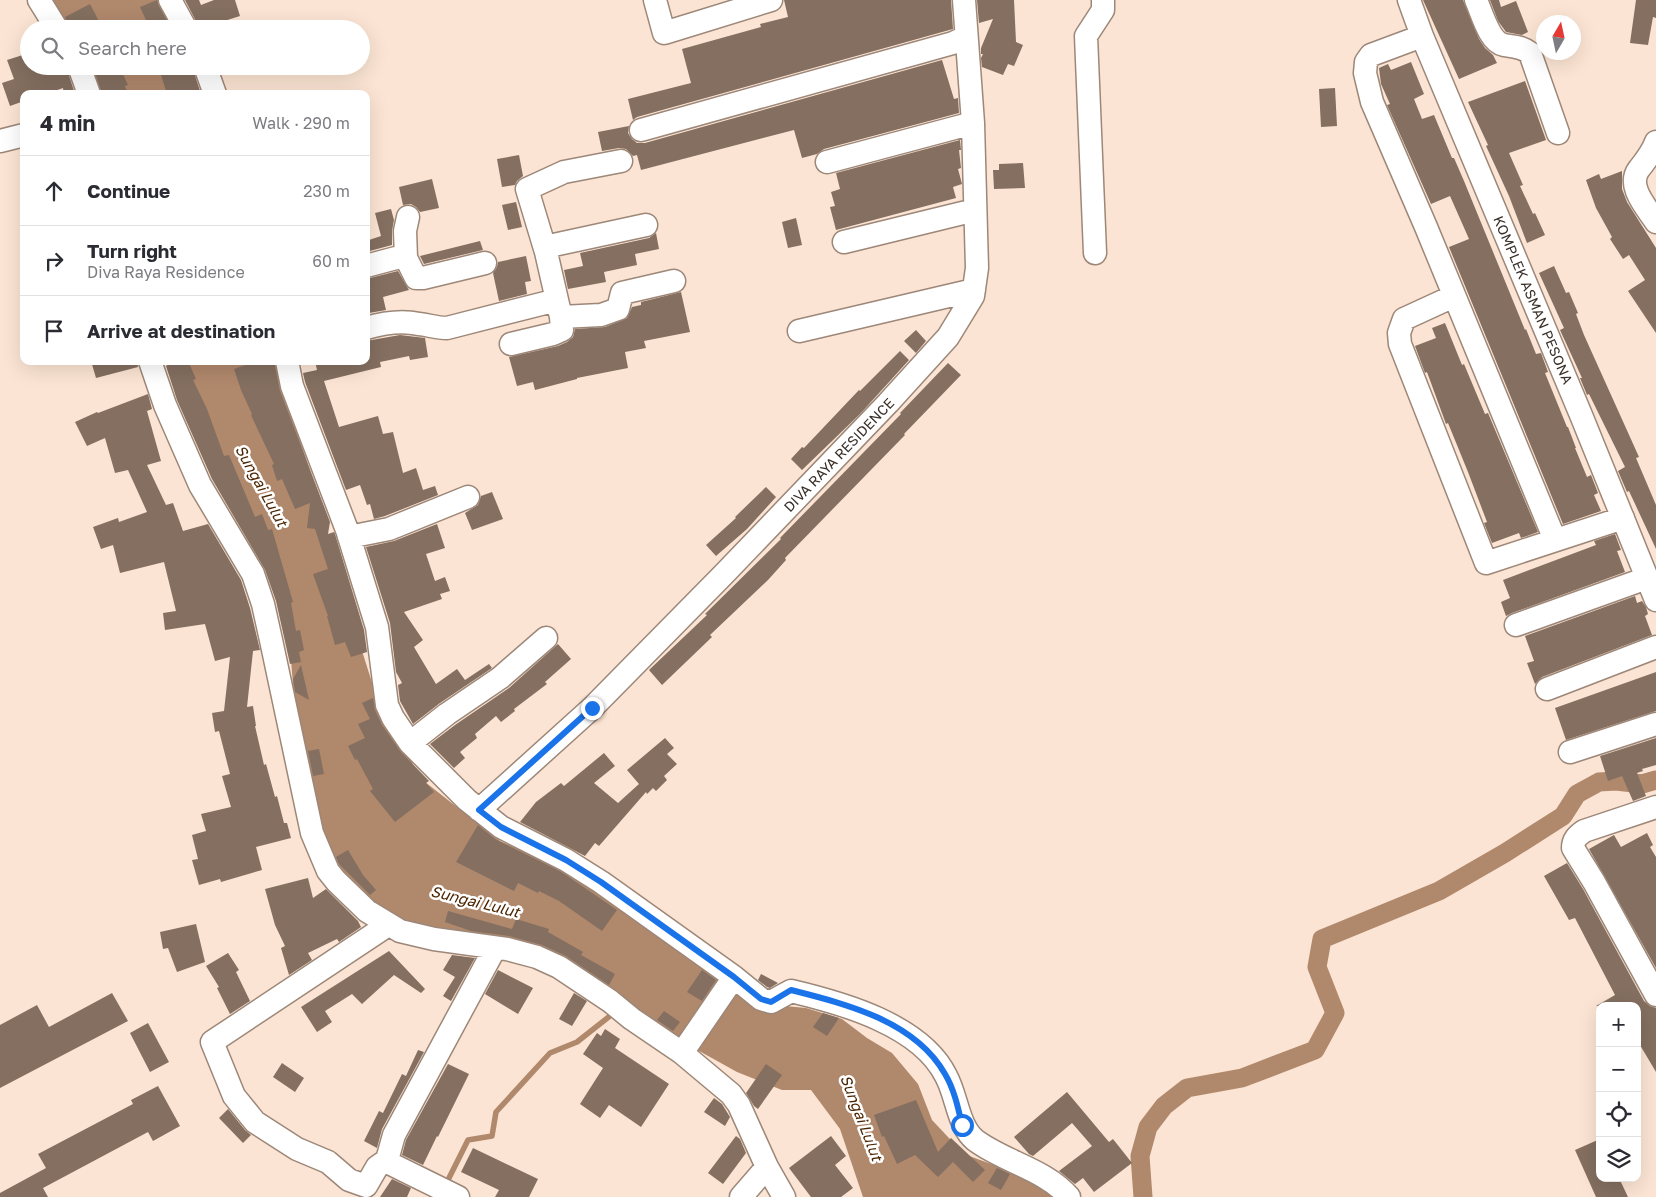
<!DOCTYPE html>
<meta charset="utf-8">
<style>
:root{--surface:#fff;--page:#f2f2f3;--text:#2b2b33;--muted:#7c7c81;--line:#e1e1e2}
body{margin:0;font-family:"Golos Text",sans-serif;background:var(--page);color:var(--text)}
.controls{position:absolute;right:15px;bottom:15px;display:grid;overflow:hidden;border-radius:10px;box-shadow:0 5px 20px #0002}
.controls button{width:45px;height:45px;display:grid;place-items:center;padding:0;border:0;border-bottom:1px solid var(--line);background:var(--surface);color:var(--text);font:25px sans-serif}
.compass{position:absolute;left:1536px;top:15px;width:45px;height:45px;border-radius:50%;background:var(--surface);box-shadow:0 5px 20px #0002;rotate:9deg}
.stop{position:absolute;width:15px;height:15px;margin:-11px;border:4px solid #1a73e8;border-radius:50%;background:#fff}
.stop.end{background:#1a73e8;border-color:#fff;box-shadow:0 1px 5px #0008}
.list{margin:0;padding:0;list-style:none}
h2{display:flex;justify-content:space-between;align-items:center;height:65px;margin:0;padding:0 20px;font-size:21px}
h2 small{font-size:16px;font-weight:400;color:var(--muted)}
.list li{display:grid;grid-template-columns:32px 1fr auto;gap:15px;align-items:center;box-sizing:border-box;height:70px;padding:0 20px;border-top:1px solid var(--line)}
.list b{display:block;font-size:19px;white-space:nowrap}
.list p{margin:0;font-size:16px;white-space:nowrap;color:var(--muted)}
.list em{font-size:16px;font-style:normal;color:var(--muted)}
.icon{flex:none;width:28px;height:28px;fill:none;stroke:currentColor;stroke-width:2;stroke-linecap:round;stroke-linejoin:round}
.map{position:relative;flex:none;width:1656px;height:1197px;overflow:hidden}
.search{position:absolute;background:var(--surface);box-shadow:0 5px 20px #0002;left:20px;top:20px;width:350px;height:55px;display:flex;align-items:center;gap:12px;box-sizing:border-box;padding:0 18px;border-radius:28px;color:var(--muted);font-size:19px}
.panel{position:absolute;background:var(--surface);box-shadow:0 5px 20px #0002;left:20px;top:90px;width:350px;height:275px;border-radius:10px}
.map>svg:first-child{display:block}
.water{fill:#b0886c}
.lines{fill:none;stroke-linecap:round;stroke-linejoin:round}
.stream{stroke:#b0886c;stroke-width:5.5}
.canal{stroke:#b0886c;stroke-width:19}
.building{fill:#846f60}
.minor-casing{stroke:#9d8778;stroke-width:25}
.minor{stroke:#fff;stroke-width:22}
.route{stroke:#1a73e8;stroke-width:6}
.labels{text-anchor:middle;stroke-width:5;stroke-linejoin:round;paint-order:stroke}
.street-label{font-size:14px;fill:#39302a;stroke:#fff}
.water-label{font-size:15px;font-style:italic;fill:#4a2400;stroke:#fff}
</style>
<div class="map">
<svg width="1656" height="1197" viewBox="0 0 1656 1197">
<rect width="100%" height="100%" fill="#fbe4d3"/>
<path class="water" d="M47 0H161L173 29H63Z
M84 66H189L200 94H100Z
M165 361H274L320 501 336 568 374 689 420 778 500 841 586 877 764 1004 806 1008 842 1019 867 1038 892 1053 918 1084 932 1120 964 1154 1029 1178 1058 1197H863L840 1129 811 1090H782L737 1072 647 1022 574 964 418 928 378 910 342 871 318 827 294 698 289 634 282 598 188 423Z"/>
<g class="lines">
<path class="stream" d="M445 1186 468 1140 492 1136 496 1112 550 1053 577 1042 615 1012"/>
<path class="canal" d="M1143 1197 1140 1156 1148 1127 1164 1106 1187 1088 1242 1078 1315 1050 1335 1013 1317 967 1322 939 1439 891 1505 853 1563 816 1577 794 1599 782 1616 781 1642 784 1656 780"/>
</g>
<path class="building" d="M157 0 159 6 171 28 150 29 140 7Z
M185 0H199L201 5 214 0H235L240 16 199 29 197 23Z
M784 0H951L953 29 637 117 633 120 628 99 691 83 682 49 761 27 760 24 788 17Z
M977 0H1014L1016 42 1023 45 1014 66 1008 64 1003 75 982 67 981 58 983 54H981V48L993 19 979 23Z
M1423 0H1463L1479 39 1485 48 1493 55 1497 63 1459 79Z
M1490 0H1499L1501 7 1516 1 1528 32 1522 35 1506 32 1498 21Z
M1636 0H1656V18L1653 17 1648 45 1630 43Z
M90 4 103 29H70L65 17Z
M29 53V66H66L75 94H64L63 88 46 94H24V101L10 106 2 83 14 79 7 60Z
M942 60 954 99 958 98 959 113 824 149 817 154 802 158 794 130 641 170 637 155 633 156 626 149 619 148 602 151 598 132 629 126 628 133 632 139 637 143H645Z
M1411 62 1424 94 1414 99 1422 119 1434 115 1452 158H1454L1464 181 1525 330 1526 329 1536 354 1541 353 1548 372 1545 373 1567 427H1568L1576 448H1575L1587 477 1591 475 1598 493 1594 495 1601 511 1563 524 1449 247 1469 239 1450 196 1431 204 1387 105 1390 104 1381 84 1379 68 1388 64 1391 70Z
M93 66H119L128 85 125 86 128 94H102Z
M161 66H192L201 94H167L161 75 164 74Z
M1525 81 1546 140 1509 153 1523 185 1520 186 1533 214 1535 213 1545 235 1527 243 1509 196 1486 146 1488 145 1468 102Z
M1335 88 1337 126 1321 127 1319 89Z
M960 140 961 150H959L961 168 958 169 962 184 953 187 956 198 836 230 830 207 835 206 831 192 840 189 836 173Z
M519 155 523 176 517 181 515 185 502 187 497 159Z
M1023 163 1025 188 994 189 993 170H999V164Z
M1622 171V189L1627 202 1656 248V333L1628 291 1645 280 1629 255 1623 259 1610 239 1612 237 1596 208 1586 180 1599 174 1601 179Z
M432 179 439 208 420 212 416 207 411 204 403 205 399 187Z
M516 202 522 227 508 230 502 205Z
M391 209 394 220 392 231V245L366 252V241L381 236 375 213Z
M796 218 802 245 788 248 782 222Z
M656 233 659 249 635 254 637 265 604 272 606 282 568 289 564 270 583 266 580 253 649 238Z
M480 241 483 250 424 264 420 256Z
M526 256 531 281 525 282 527 294 499 301 493 273 497 267 498 262Z
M1554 266 1566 293 1569 292 1578 313 1576 314 1584 335 1639 457 1636 458 1656 505V549L1629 491 1627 492 1618 471 1625 467 1589 394 1587 395 1580 378H1582L1560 330 1564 328 1539 273Z
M398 271 409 290 383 297 386 310 369 313 366 303V279Z
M681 292 690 332 644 341 646 348 625 352 628 368 577 378V379L535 390 533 382 517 386 509 357 558 346 567 342 573 337 575 329 605 327 627 318 632 307 641 305V302Z
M1445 323 1462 365 1464 364 1485 414 1488 413 1538 532 1521 538 1519 533 1492 543 1484 523 1487 522 1468 472 1448 423 1446 424 1427 372 1425 373 1415 346 1436 338 1432 328Z
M916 330 926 341 916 353 904 341Z
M400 335 425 338 428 357 410 360 409 356 380 362 381 367 324 381 339 427 378 416 383 434 393 432 403 473 416 468 423 490 435 486 438 495 385 516 374 519 370 504 367 505 360 485 346 490 305 382 303 373 317 370 315 361H366V341Z
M900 351 909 360 860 414 802 470 791 459 802 447 804 448 859 390 860 391Z
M91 361H137L138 367 96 378Z
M177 361H188L196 379 193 380 207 409 224 456 229 455 255 517 262 514 268 530 272 529 293 602 291 603 296 631 300 630 304 650 299 652 301 662 290 664 276 601 265 570 212 479 177 400 166 366Z
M257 361H274L280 391 330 522 328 534 334 532 335 534 364 630 367 652 351 657 345 642 335 645 327 616H328L313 574 328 569 315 529 307 528 310 503 295 509 282 479 277 481 272 465 274 464 251 415 252 414 241 390 234 369Z
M948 363 961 375 904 434 905 435 785 558 786 560 768 580 710 635 712 637 662 685 649 670 707 615 705 614 781 539 780 538 901 414 900 413Z
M148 394 152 409 147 411 161 461 147 465 166 505 173 503 183 531 208 524 241 580 250 608 260 650 253 651 247 707 253 706 256 726H255L264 765 266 764 275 797 277 796 284 823H287L291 838 256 847 262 870 221 882 220 879 199 885 192 860 198 859 192 835 206 831 201 814 231 807 222 776 230 774 219 731 215 732 212 713 224 711 230 657 215 661 205 624 165 630 163 613 176 611 164 562 120 573 113 545 101 549 93 527 118 518 119 522 147 512 128 470 115 473 105 438 87 446 75 422 97 412 98 413Z
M766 487 776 497 747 529 716 556 706 545 736 518 735 517Z
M492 492 503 519 472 530 465 513 478 505 481 496Z
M437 524 445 548 426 554 435 581 445 577 450 591 440 594 442 599 404 612 423 640 414 647 436 684 457 669 465 680 489 664 492 668 440 703 413 724 400 701 398 685 402 683 396 672 390 623 366 547 394 541Z
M1615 534 1621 550 1617 551 1625 572 1512 613 1506 616 1501 602 1510 598 1503 580 1596 545 1594 541Z
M1635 596 1637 603 1642 601 1646 607 1648 614 1645 616 1652 635 1542 677 1535 684 1527 663 1534 661 1525 636Z
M558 644 571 659 545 682 547 684 514 709 515 711 501 722 496 716 475 734 477 738 460 752 465 758 454 768 430 744 455 725 509 688Z
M301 665 309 700 295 692 293 679Z
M1656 672V711L1566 740 1555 708Z
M373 698 375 710 382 725 401 752 429 781 426 783 434 792 395 822 370 791 373 789 357 759 355 760 348 746 365 738 358 724 370 719 362 703Z
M665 738 674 748 667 754 677 764 664 776 667 780 656 791 653 788 647 794 646 792 599 846 595 843 585 856 520 822 536 802 561 783 564 786 604 753 615 766 594 783 618 803 639 784 627 770Z
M1656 738V765L1642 769 1643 771 1637 773 1646 796 1633 801 1622 776 1608 781 1600 756Z
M319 749 324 774 313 776 308 751Z
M478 825 495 839 560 871 617 910 602 931 559 901 539 891 538 893 518 883 514 891 456 862Z
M1647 833 1653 845 1650 847 1656 857V968L1589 849 1614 835 1621 847Z
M348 850 363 875 376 890 370 895 339 864 336 857Z
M1567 863 1583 889 1644 1001 1650 1006 1656 1008V1072L1637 1040V1006H1596L1615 995 1575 918 1569 920 1544 876Z
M308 878 313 898 326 889 358 921 361 927 339 942 337 939 308 953 312 960 289 975 281 948 285 946 275 925 265 889Z
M448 911 512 929 516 919 549 929 548 932 583 952 581 955 615 974 609 985 566 956 542 945 509 936 471 931 445 922Z
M196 924 205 962 177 972 168 948 163 949 160 932Z
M389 951 425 989 421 993 394 975 362 1004 352 994 325 1011 332 1022 317 1032 301 1007Z
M228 953 239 970 236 972 250 1001 230 1014 217 988 219 987 206 966Z
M452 955 475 958 451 1001 443 996 455 977 443 970Z
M498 970 533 988 518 1014 485 994Z
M702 970 716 980 702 1001 687 992Z
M761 974 778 983 770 988 767 987 758 980Z
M112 993 128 1021 0 1088V1025L37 1005 49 1027Z
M574 993 587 1001 572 1026 559 1019Z
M664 1011 680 1022 673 1031 657 1020Z
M823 1013 839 1018 827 1036 813 1027Z
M148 1023 169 1062 150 1072 130 1033Z
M605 1029 620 1039 615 1048 669 1084 641 1127 609 1105 600 1118 580 1104 603 1068 583 1054 597 1033 601 1036Z
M418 1050 424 1052 382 1129 377 1148 364 1141 379 1111 383 1113 402 1074 406 1076Z
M282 1063 304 1078 295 1092 273 1077Z
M448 1064 469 1074 438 1137 437 1136 423 1165 402 1155 406 1140Z
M766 1064 782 1075 758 1109 754 1106 746 1093Z
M158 1086 180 1126 153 1141 148 1132 43 1188 48 1197H0V1193L46 1168 38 1154 133 1104 131 1100Z
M1067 1092 1109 1142 1113 1139 1132 1163 1094 1192 1083 1178 1075 1184 1059 1171 1092 1146 1072 1123 1033 1156 1029 1154 1014 1137Z
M714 1098 722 1104 730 1117 725 1126 704 1112Z
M916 1100 938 1152 951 1138 985 1170 973 1182 953 1162 938 1177 915 1155 897 1164 884 1136 882 1137 874 1115Z
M228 1109 245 1130 251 1135 243 1143 219 1118Z
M736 1136 740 1139 746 1153 723 1184 708 1173Z
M831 1136 846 1156 835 1165 853 1188 841 1197H811L789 1168Z
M1600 1139V1178H1619L1628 1197H1596L1575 1150Z
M473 1148 538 1179 529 1197H495L499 1190 461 1172Z
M997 1168 1010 1174 1001 1190 988 1183Z
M392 1179 411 1188 407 1197H380Z"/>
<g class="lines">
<g class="minor-casing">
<path id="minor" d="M39 0 57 29
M170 0 186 29
M655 0 664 33 771 0
M1409 0 1422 36 1581 415 1656 600
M1476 0C1482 13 1489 42 1504 45 1514 47 1521 46 1530 53L1558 133
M1422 36 1371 55 1366 62 1365 73 1372 102 1426 227 1555 540
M79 66 89 94
M205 66 215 94
M641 130 953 43 966 37
M0 141 24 135
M1656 142C1652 153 1646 160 1639 169 1626 186 1647 208 1656 222
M827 162 973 123
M844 242 975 210
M546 252 527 189 564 172 621 161
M1095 253 1086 36 1103 10V0
M406 258 405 231 408 217
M366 266 396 258H406L416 278H423L485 263
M1454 296 1404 319 1399 333 1400 344 1486 563 1623 518
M557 300 561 317 601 315 618 309 622 293 674 281
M366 328C383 323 402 320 419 324 429 325 436 328 447 328L557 300 546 252 549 246 646 225
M799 331 974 290
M511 344 553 334 562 330 561 317
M150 361 165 405 200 485 253 574 263 604 271 640 312 833 328 871 336 881 367 911 400 931 434 939 507 949 537 957 559 967 610 1001 632 1019 682 1053 731 1094 739 1105 767 1167 784 1197
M287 361 292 386 347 530 377 627 387 705 393 718 410 743 467 800 501 827 566 860 601 882 734 977 761 999 771 1002 791 991C842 1003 921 1025 946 1076 957 1096 958 1126 975 1140 1004 1162 1045 1169 1069 1197
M349 537 389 529 468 497
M1516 625 1647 578
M1547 689 1656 647
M410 743 447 714 500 678 546 638
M1570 752 1656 724
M1656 807 1584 831C1577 836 1573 840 1573 848L1594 882 1656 995
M479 810 592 708 724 574 888 403 948 337 973 296 977 268 973 123 964 0
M682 1053 734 977
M387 1160 377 1167 366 1186 349 1180 328 1162 297 1149 255 1122 234 1096 212 1042 388 925
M458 1197 391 1164 387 1160 394 1135 495 948
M741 1197 767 1167"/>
</g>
<use href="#minor" class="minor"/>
</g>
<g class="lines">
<path class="route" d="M592 708 479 810 501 827 566 860 601 882 734 977 761 999 771 1002 791 990C846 1004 915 1021 945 1074 954 1089 958 1107 962 1125"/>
</g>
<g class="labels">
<g class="street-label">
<text transform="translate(1533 300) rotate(67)" y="5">KOMPLEK ASMAN PESONA</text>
<text transform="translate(839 455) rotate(-46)" y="5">DIVA RAYA RESIDENCE</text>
</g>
<g class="water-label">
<text transform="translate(261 486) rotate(61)" y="5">Sungai Lulut</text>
<text transform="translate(475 902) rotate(14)" y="5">Sungai Lulut</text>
<text transform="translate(861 1118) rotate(69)" y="5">Sungai Lulut</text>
</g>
</g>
</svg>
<div class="controls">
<button>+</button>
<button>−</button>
<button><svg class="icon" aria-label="locate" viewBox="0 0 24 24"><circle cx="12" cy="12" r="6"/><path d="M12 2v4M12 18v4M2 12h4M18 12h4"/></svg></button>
<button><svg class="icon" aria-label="layers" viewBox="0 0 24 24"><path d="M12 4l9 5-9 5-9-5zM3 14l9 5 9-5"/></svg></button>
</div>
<svg class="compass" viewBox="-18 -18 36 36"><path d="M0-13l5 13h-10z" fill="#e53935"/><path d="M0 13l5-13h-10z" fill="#7c7c81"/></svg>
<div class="stop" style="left:962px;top:1125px"></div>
<div class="stop end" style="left:592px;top:708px"></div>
<div class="search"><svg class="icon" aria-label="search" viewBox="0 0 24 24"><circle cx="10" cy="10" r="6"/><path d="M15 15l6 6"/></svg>Search here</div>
<section class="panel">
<h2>4 min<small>Walk · 290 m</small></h2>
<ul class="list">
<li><svg class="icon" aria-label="ahead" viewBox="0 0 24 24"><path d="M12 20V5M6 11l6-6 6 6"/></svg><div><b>Continue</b></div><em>230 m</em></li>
<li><svg class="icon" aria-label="right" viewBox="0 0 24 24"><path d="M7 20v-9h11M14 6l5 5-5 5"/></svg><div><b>Turn right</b><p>Diva Raya Residence</p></div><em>60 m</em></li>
<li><svg class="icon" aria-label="arrive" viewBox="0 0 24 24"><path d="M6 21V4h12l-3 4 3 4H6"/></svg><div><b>Arrive at destination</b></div></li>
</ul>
</section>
</div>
